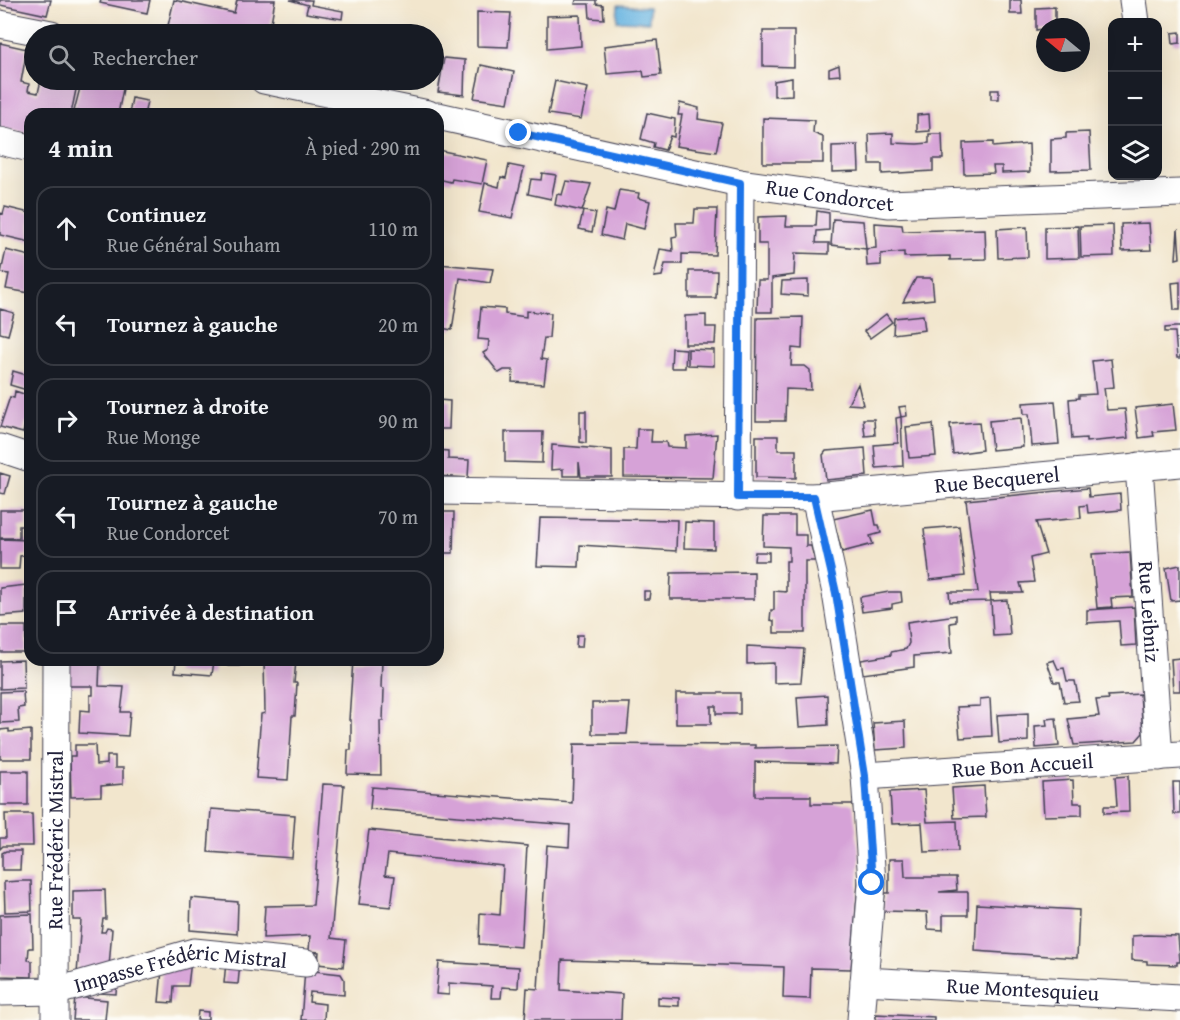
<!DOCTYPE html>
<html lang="fr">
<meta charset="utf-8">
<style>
:root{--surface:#171b24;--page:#20242c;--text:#f1f3f6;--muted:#9ea1a6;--line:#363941}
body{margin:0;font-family:"Gentium Book Plus",serif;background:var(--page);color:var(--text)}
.controls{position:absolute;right:18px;top:18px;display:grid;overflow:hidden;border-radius:12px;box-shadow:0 6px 24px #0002}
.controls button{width:54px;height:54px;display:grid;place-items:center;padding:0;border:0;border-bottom:2px solid var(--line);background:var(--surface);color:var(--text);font:30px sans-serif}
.compass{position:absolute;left:1036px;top:18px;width:54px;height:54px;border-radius:50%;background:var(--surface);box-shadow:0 6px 24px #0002;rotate:289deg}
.stop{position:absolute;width:18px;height:18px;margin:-14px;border:4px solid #1a73e8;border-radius:50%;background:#fff}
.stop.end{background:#1a73e8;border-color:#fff;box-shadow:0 2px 6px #0008}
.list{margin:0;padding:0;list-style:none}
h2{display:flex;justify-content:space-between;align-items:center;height:78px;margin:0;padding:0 24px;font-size:26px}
h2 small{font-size:20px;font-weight:400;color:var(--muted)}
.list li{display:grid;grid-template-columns:39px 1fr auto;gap:18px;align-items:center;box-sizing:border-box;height:84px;margin:0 12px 12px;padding:0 12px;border:2px solid var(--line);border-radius:18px}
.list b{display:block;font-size:22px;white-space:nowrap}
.list p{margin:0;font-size:20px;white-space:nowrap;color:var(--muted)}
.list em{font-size:20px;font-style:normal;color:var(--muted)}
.icon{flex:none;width:33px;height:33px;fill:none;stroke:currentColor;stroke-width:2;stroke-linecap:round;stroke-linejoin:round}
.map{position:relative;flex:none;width:1180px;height:1020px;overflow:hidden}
.search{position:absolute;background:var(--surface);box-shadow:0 6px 24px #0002;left:24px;top:24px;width:420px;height:66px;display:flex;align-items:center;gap:15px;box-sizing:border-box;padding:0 21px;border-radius:33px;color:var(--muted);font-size:22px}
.panel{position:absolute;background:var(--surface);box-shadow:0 6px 24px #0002;left:24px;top:108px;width:420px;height:558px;border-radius:18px}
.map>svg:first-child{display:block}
.water{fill:#66b3e0;stroke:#446a8e;stroke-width:1.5}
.building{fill:#d6a2d7}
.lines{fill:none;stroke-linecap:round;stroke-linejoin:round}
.minor-casing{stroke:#413f51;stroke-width:29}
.minor{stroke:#fff;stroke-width:27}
.route{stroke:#1a73e8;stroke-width:8}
.labels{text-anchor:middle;stroke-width:6;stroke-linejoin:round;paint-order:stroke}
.street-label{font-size:21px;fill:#22223b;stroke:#fdfcf7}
</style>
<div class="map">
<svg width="1180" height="1020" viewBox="0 0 1180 1020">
<rect width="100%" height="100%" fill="#fdfcf7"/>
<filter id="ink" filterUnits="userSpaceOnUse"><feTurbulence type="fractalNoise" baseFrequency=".0167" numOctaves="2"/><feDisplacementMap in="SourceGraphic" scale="12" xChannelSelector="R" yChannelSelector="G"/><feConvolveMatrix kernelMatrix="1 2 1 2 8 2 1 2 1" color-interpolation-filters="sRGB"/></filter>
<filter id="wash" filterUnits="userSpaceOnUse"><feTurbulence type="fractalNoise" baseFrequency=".008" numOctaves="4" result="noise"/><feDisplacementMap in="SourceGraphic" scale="24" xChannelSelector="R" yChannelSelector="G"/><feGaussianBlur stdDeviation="1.35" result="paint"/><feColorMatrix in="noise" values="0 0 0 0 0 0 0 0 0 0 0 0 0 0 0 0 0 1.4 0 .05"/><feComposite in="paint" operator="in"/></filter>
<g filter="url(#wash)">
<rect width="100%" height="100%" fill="#f2e6cd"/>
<path class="water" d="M618 5 649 7V22L617 21Z"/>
<g id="blocks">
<path class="building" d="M0 0H51L47 15 0 5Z
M101 0H150L147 13 100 3Z
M174 0 234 13 237 0H275L269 34H166Z
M290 0H312L311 5 343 11 342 19 306 13 308 5Z
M576 0H596V4L603 5 604 19 590 18 589 4H575Z
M1010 0H1021L1022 14H1010Z
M1055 7V27L1036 30V8Z
M477 12 511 13 508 47 477 46Z
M580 15 581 46 547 49V16Z
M289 23 338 33V34H287Z
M763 31H794V67L763 66Z
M1180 32V43L1173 44 1172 33Z
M657 40 661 75 644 77 643 71 607 74 604 46Z
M0 43 27 49 21 82 29 84 28 91 38 93 41 80H78L71 114H30V134L0 128Z
M444 58 465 60 464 95 438 92Z
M481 65 514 72 508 103 474 98Z
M839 65 840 75 829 76V69Z
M792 78V95L774 96V81Z
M82 80 124 84 118 114 74 111Z
M555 81 588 88 581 119 548 114Z
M991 90H999V99H991Z
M132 98 147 101 145 111 155 114H129Z
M680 103 699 108 698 119 722 123 716 152 676 146 682 115H678Z
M647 113 675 119 674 137 670 136 665 150 653 147 654 143 641 139Z
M929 114 930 131 917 132V115Z
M763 118 814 120 813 133 823 137V163H763Z
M1089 132 1091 170 1051 171V139L1066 138V133Z
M893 133V143L917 144 929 143V134H942L943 159H933V171L882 174V164H870L869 134Z
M993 142V147L1029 144 1030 172 1002 173V166H993L994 173 964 174 963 143Z
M858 145 859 171 832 172V146Z
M438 150 487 160 482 184 452 179 451 182 438 179Z
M509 165 524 168 512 218 479 212 485 183 499 187 501 177 506 178Z
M542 173 556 175 551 199 528 194 531 179 541 180Z
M566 181 591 184 582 211 555 205 557 194 562 195Z
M619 190 639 193 638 198 650 201 644 229 625 224 622 240 601 235 606 210 614 212Z
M5 207 30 213V242L0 235V213L3 214Z
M695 209H717L715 255 682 254V264H665L662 276 654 277 660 249 673 251 672 237 677 236 676 223H694Z
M583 211 596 213 592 232 579 229Z
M817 211 829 213V230L817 231 816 243H829V254L795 253 794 275 772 278V312H757L758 280H767V244H758V217L787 216 786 226H816Z
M833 219 863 221 866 249 831 245Z
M875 223 902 225 903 231 985 229 986 259 950 260V256L904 257V252L881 254V265L867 266 866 249 876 248Z
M1149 223 1151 250 1122 251 1121 224Z
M1113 225 1114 256 1081 257 1080 226Z
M1078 226 1079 258 1045 259V227Z
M1027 227 1028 257 998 258 997 229Z
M1178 229 1180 258 1176 259Z
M6 250 30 256V293L6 289 9 274 1 273Z
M438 264 493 269 490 283 460 278 452 330 441 328 444 310 438 309 441 274H438Z
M689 271H717L716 298H689Z
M916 278H932L934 299 903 302Z
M808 280V296L781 294 782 281Z
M1180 282V310H1174L1172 283Z
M481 307 505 309V314L526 317V311L551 313 549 338H544L541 359 547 360 544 384 512 382 513 370H504L499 373 483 353 488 350 489 340 478 339Z
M0 309 14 313 8 335 0 333Z
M886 314 892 322 870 338 864 331Z
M706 315V327H716L715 344H685V316Z
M923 315 925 330 893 334 894 318Z
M803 317 802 349 792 348 791 366H805L810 370 811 390 786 389 785 421H756L757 318Z
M1175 327H1180V358H1177L1175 332H1165V328Z
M672 348 686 349 685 368H671Z
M688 349 714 350V366L688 365Z
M1111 359 1114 387 1104 388 1107 410 1125 409 1128 438 1086 442V438L1072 439 1069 399 1079 398V395L1096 394 1092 361Z
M13 371 30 376V391L10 385Z
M858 384 863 405 848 404Z
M15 391 30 396V423L26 422 23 433 0 427 10 397 14 398Z
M438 400 450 401 449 429H438Z
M1055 401 1059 444 1032 446 1029 414H1024L1023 403Z
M1173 404 1176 430 1153 432 1154 436 1139 438 1135 408Z
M906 406 907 416 901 417 899 407Z
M580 411H586V443L580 442Z
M901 417 903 466 876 468 874 445 898 443 896 418Z
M1021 418 1023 447 992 450 989 421Z
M863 419H874L875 435 865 436Z
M979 422 982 450 953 454 950 424Z
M933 424 936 456 909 458 906 427Z
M637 429H652L651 442H666L667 447 686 448V436L717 434 713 478 624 477V449H636Z
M505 432H543L542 463 505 462Z
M756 436H778V450H796V478L756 477Z
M552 445 612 450V477H581L579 462V476H563V469L551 470Z
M865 448 867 476 826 480 823 455 826 451Z
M438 450 448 451V459L469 460 468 478 438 476Z
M0 473 10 476 5 494 0 493Z
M1088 488 1089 497 1120 494 1121 510 1088 513 1087 505 1080 506 1081 518 1036 522 1046 554 1030 558 1034 582 1020 583 1023 593H990L991 601 950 602 949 592H978L966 500Z
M0 510H26V526H19V538H0Z
M873 510 876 525H879L881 533 870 536 873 544 842 552 833 519Z
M438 512H454L453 553H438Z
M764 516H795V535H806V546H811L815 561H805V633H774V621L770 620 771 610H774V591L786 592V561H789V547L763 546Z
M540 518 677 520 676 551 580 545 579 567 537 566Z
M685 522 714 523V549L684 548Z
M959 526 965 576 930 580 924 529Z
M0 539 28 540 27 555 20 556 19 569H0Z
M755 552H769V561H754Z
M1130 552 1133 597 1111 598 1112 607 1097 608 1092 554Z
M1180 565V600L1171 601 1166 568Z
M754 572V599H670L671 573Z
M26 585V614L0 616V588Z
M644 591H650L649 599H644Z
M889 592H901L902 602 892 604V608L862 612 860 597Z
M1007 600 1010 635 993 636 991 601Z
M1134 607 1136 645 1121 646 1119 621 1087 623V610Z
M956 615V622L950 623 952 653 914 656V667L863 674 861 660 891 655V652L906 649 909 643 907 622Z
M0 626H26V652H0Z
M577 635H583L582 647H576Z
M747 646 804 649 801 682 774 683V663L747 664Z
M1180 658V691H1173L1171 659Z
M23 660 24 688 0 689V661Z
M68 660H100L99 686 124 687 121 712H130L128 736 79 733 80 710 90 711V695H93V686H69Z
M176 660 214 661 212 675 175 672Z
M228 660H239V666H228Z
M264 660H296L294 683H297L295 716H292L288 780 256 778 261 714 265 713Z
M353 660H382L381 688 384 689 383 721H380L381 775 347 774 348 750H351V720H349Z
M1054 660 1058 669 1064 668 1067 681H1075L1079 701 1064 702 1060 682H1054L1047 662Z
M23 691 24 707 18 708 19 722 0 723V692Z
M676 693H740V714H716V706H711V724H676Z
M1140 694 1143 733 1136 741 1074 745 1068 719 1099 716 1096 700 1109 699 1108 696Z
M827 695 828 725 799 727 797 697Z
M990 698 992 736 960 738 957 707 980 706V699Z
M592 703H630L627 734H592Z
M1028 713V741L999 743 997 715Z
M1056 718 1059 746 1036 748 1035 726 1047 725 1046 719Z
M905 721 906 748 875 750 873 723Z
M9 729V732L31 730V759H0V730Z
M574 744 755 745V748L837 746 836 764 755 762V796H811V804H853L860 859 851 969 811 968 810 999 783 998 784 967 562 960 561 990 622 994 621 1020H525L527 988 538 989 547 845 569 847 570 825 370 809 372 787 572 803Z
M75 745H95L96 765 107 764V756H115V768H123V784L101 786V796L71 797 70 756H75Z
M0 771H28V805H0Z
M1128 776 1129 812 1104 813V806H1117L1115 777Z
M1073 780 1074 803H1082V815L1044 816 1042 782Z
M1173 782H1180V814H1174Z
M323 784 344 785 331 938 346 940 343 967 318 964 319 952 309 951 310 936 263 938 265 906 313 905Z
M984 786 986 817 954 818 952 788Z
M924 790 927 822 957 821 958 851 924 852 922 823 892 824 890 792Z
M211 809 295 815 292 858 208 852Z
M5 814H32L33 846H3L0 849V838H6Z
M369 830 527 846 521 947 479 944 480 913 500 915 503 866 388 854 385 875 395 876 391 907 359 904Z
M6 851H21L20 870H2V853Z
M889 859H904L905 877H956L957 890 939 892H968V915H943V930L928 929 927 912 883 911 885 893H889Z
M21 881H31L32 911 5 912 4 882Z
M105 890 106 919H103L101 932H105L107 928 112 929 109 967 77 974 81 920H73V891Z
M191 898 238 902 237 934 190 930Z
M977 904 1079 910 1077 958 975 951Z
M32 914 33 948H29L28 960 32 961V977L0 976V915Z
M1147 935 1178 936 1180 962H1177V965L1147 964V961L1132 960V936Z
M191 961 188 986H174L173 1003 159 1002 162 970Z
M226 962 240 963 238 984 224 983Z
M439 962 519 967 518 988 502 987 501 998H491L492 986 449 983V995L436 994Z
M305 970 341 974 344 979V995L310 992 309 1002 325 1004 324 1020H301Z
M117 981 116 994 98 993Z
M75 997 107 1000 105 1020H73Z
M658 997 679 998V1006L658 1005Z
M198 1011 208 1012V1020H197Z
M876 1014 934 1017V1020H876Z"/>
</g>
</g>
<g filter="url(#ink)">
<use href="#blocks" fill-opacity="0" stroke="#413f51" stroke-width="1.5"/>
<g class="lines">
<g class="minor-casing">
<g id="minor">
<path d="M1133 0 1136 22"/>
<path d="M0 24 51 34"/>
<path d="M264 80 428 114"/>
<path id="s1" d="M438 116 740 183 888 204 1180 193"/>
<path d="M0 141 30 148"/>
<path d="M0 448 30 458"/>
<path id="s2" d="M1139 466 1159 757"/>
<path id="s3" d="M438 491 815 497 1180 463"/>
<path d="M738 497 740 183"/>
<path d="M815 497 836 593 865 776 872 883 861 1020"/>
<path id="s4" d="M865 776 1180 755"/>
<path id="s5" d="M864 981 1180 998"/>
<path id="s6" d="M0 992 57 991 194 952 306 963"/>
<path id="s7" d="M55 1020 56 660"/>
</g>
</g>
<use href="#minor" class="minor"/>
</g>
</g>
<g class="lines" filter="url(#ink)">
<path class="route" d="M519 133 740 183 738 497H814L836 593 865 776 872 883"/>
</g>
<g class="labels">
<g class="street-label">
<text dy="7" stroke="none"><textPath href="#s1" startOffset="400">Rue Condorcet</textPath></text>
<text dy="7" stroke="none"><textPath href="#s3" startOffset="560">Rue Becquerel</textPath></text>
<text dy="7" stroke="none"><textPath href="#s2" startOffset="146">Rue Leibniz</textPath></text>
<text dy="7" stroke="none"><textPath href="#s4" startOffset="158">Rue Bon Accueil</textPath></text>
<text dy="7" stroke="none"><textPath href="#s7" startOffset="180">Rue Frédéric Mistral</textPath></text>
<text dy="7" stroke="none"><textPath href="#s6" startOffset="184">Impasse Frédéric Mistral</textPath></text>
<text dy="7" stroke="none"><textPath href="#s5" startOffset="159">Rue Montesquieu</textPath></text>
</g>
</g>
</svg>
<div class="controls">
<button>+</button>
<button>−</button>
<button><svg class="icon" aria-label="layers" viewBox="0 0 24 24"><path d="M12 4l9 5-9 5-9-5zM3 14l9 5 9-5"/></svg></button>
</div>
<svg class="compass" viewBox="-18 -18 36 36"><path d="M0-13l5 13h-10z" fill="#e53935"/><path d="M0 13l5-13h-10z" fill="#9ea1a6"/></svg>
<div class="stop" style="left:872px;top:883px"></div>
<div class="stop end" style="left:519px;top:133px"></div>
<div class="search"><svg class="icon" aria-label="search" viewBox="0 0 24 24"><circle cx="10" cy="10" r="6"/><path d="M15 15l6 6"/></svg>Rechercher</div>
<section class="panel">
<h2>4 min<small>À pied · 290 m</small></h2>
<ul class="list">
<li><svg class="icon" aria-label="ahead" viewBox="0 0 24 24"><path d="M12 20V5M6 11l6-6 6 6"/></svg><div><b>Continuez</b><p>Rue Général Souham</p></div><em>110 m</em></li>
<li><svg class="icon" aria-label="left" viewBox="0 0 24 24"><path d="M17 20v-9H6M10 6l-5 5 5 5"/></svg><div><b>Tournez à gauche</b></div><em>20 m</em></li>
<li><svg class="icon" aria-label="right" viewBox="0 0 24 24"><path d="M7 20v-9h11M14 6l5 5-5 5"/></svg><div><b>Tournez à droite</b><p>Rue Monge</p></div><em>90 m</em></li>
<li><svg class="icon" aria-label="left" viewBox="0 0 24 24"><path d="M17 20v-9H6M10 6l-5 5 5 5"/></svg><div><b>Tournez à gauche</b><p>Rue Condorcet</p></div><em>70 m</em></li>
<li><svg class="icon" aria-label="arrive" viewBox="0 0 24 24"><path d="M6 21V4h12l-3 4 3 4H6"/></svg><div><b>Arrivée à destination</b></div></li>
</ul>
</section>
</div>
